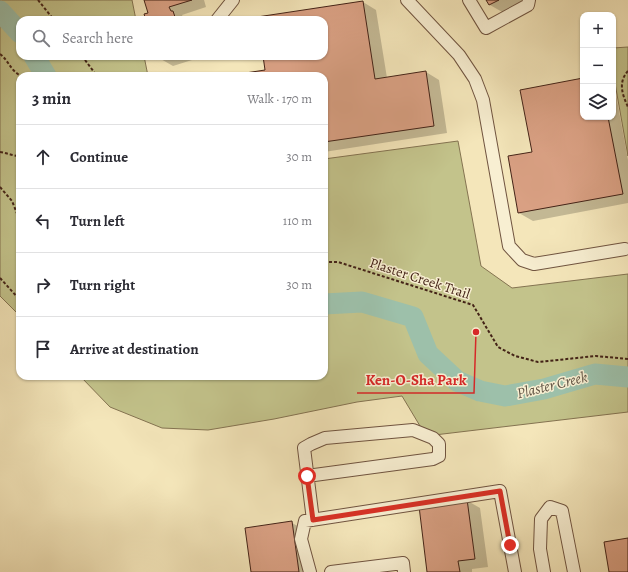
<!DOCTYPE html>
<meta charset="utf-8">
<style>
:root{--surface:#fff;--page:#f7f7f7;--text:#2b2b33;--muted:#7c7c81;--line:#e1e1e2}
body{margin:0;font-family:Alegreya,serif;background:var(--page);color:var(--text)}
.controls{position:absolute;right:12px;top:12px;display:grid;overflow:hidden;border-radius:8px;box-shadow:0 1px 3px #0004}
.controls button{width:36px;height:36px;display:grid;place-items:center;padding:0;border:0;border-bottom:1px solid var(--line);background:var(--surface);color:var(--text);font:20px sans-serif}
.stop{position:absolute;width:12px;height:12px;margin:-9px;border:3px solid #d93025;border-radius:50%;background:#fff}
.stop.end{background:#d93025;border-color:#fff;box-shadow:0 1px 4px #0008}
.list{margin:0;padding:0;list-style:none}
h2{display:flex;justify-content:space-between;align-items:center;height:52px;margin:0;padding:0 16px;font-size:17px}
h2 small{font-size:13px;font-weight:400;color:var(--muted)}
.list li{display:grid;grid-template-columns:26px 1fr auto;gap:12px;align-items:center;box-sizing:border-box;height:64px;padding:0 16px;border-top:1px solid var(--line)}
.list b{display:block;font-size:15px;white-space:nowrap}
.list em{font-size:13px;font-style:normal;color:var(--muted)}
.icon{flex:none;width:22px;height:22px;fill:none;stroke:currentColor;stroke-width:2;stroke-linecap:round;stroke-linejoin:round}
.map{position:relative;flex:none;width:628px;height:572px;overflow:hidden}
.search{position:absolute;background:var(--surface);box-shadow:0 1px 3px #0004;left:16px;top:16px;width:312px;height:44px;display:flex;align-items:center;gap:10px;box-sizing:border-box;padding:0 14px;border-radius:12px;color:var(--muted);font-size:15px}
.panel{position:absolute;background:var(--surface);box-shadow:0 1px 3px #0004;left:16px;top:72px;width:312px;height:308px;border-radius:12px}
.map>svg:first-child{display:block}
.green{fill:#c3c38b;stroke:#847351}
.shadow{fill:#0003}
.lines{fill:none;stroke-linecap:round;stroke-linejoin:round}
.river{stroke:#9dc0aa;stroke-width:21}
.building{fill:#d9a083;stroke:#442317}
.minor-casing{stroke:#705440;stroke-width:14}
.path{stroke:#442317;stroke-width:2;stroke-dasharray:3 2;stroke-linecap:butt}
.minor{stroke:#f8efd2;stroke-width:12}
.route{stroke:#d93025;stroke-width:5}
.labels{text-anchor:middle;stroke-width:3;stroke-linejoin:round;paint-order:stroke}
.street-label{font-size:14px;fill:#442317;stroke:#f8efd2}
.water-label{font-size:15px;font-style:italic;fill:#5f5243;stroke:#f8efd2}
.leader{fill:none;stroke:#d62828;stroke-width:1.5}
.callout-dot{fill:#d62828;stroke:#f8efd2;stroke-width:1.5}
.callout-label{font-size:15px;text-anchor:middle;font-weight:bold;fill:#d62828;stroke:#f8efd2;stroke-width:3;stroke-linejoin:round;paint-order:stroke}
</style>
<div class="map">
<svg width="628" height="572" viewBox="0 0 628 572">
<rect width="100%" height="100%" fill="#f4e6ba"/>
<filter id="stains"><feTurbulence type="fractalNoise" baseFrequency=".005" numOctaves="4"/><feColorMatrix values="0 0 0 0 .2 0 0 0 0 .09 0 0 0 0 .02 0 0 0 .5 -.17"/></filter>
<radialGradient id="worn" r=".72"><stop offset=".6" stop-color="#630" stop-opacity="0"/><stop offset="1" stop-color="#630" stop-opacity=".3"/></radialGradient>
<path class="green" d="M0 0H132L136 20H20V56H144L148 76H20V316L0 296Z
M628 47V156L613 72V48Z
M458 141 481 266 512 288 628 274V412L426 436 402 396 357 402 274 419 208 430 162 428 110 407 80 376H324V159Z"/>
<path class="shadow" d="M145 0H204L206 7 182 15 183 17 187 20H147L150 14Z
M487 0H527L504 13 490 5Z
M363 2 376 10 387 78 426 72 439 80 447 133 324 152V76H232L266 71 264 56H324V20H258Z
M159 56H191L192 60 173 66 159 58Z
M583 79V117H613V83L614 84 628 160V203L533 221 519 213 509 157 533 153Z
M466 500 480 508 488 567 472 569V572H428Z
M292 523 305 530 311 572H252Z"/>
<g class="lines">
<path class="river" d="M0 11 20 33
M34 56 46 76
M324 304 362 302 413 317 428 354 457 381 480 391 505 396 544 389 595 374 628 377"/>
</g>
<path class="building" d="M144 0H192L169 7 171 11H173L176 20H146L144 14 148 13Z
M486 0H499L489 5Z
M363 1 375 79 426 71 434 126 324 142V76H226L265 70 263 56H324V20H257V17Z
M583 78V117H608L623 194 518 213 508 156 532 152 520 90Z
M467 499 475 559 458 561 460 572H427L419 506Z
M292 521 299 572H251L245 528Z
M628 538V572H609L604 542Z"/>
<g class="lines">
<g class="minor-casing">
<path id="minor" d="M407 0 459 55 475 79 483 100 509 246 522 260 534 264 625 249
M469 0 486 28 528 5 529 0
M217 20 233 0
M307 476 433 459 439 456V444L433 438 413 430 325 438 311 444 304 448 313 520
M310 572 301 539 305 521 500 491 515 572
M331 572 403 563 404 572
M544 572 540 549 541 519 550 507 562 511 574 572"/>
</g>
<path class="path" d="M38 0 54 20
M0 54C9 61 10 70 21 76
M82 56 97 76
M628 71C618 82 622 94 628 107
M0 152C7 153 13 156 20 156
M0 187 12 201 20 221
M324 262H338L473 305 498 347 515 356 538 362 596 356 628 359
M0 278 20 300"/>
<use href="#minor" class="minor"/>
</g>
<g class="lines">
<path class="route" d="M307 476 313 520 500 491 510 545"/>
</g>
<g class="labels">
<g class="street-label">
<text transform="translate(420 278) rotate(18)" y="5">Plaster Creek Trail</text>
</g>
<g class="water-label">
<text transform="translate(552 385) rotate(-14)" y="5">Plaster Creek</text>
</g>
</g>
<path class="leader" d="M476 332L474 393H357"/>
<circle class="callout-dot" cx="476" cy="332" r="4"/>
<g class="callout-label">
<text x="416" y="385">Ken-O-Sha Park</text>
</g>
<rect width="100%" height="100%" filter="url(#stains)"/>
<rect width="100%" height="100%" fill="url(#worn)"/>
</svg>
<div class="controls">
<button>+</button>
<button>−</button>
<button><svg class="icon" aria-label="layers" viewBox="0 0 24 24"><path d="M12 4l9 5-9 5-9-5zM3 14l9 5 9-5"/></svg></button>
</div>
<div class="stop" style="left:307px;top:476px"></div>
<div class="stop end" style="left:510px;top:545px"></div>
<div class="search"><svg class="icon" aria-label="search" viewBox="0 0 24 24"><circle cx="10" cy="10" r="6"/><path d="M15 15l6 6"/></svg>Search here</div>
<section class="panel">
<h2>3 min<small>Walk · 170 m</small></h2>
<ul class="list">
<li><svg class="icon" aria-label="ahead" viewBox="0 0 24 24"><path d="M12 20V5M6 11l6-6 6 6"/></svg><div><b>Continue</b></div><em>30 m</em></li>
<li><svg class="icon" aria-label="left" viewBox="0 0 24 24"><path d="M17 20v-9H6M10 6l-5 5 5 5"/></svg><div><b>Turn left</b></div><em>110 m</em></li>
<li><svg class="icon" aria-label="right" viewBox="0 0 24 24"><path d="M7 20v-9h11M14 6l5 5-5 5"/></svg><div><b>Turn right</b></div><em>30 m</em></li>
<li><svg class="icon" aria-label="arrive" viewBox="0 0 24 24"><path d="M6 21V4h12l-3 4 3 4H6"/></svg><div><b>Arrive at destination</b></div></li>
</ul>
</section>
</div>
